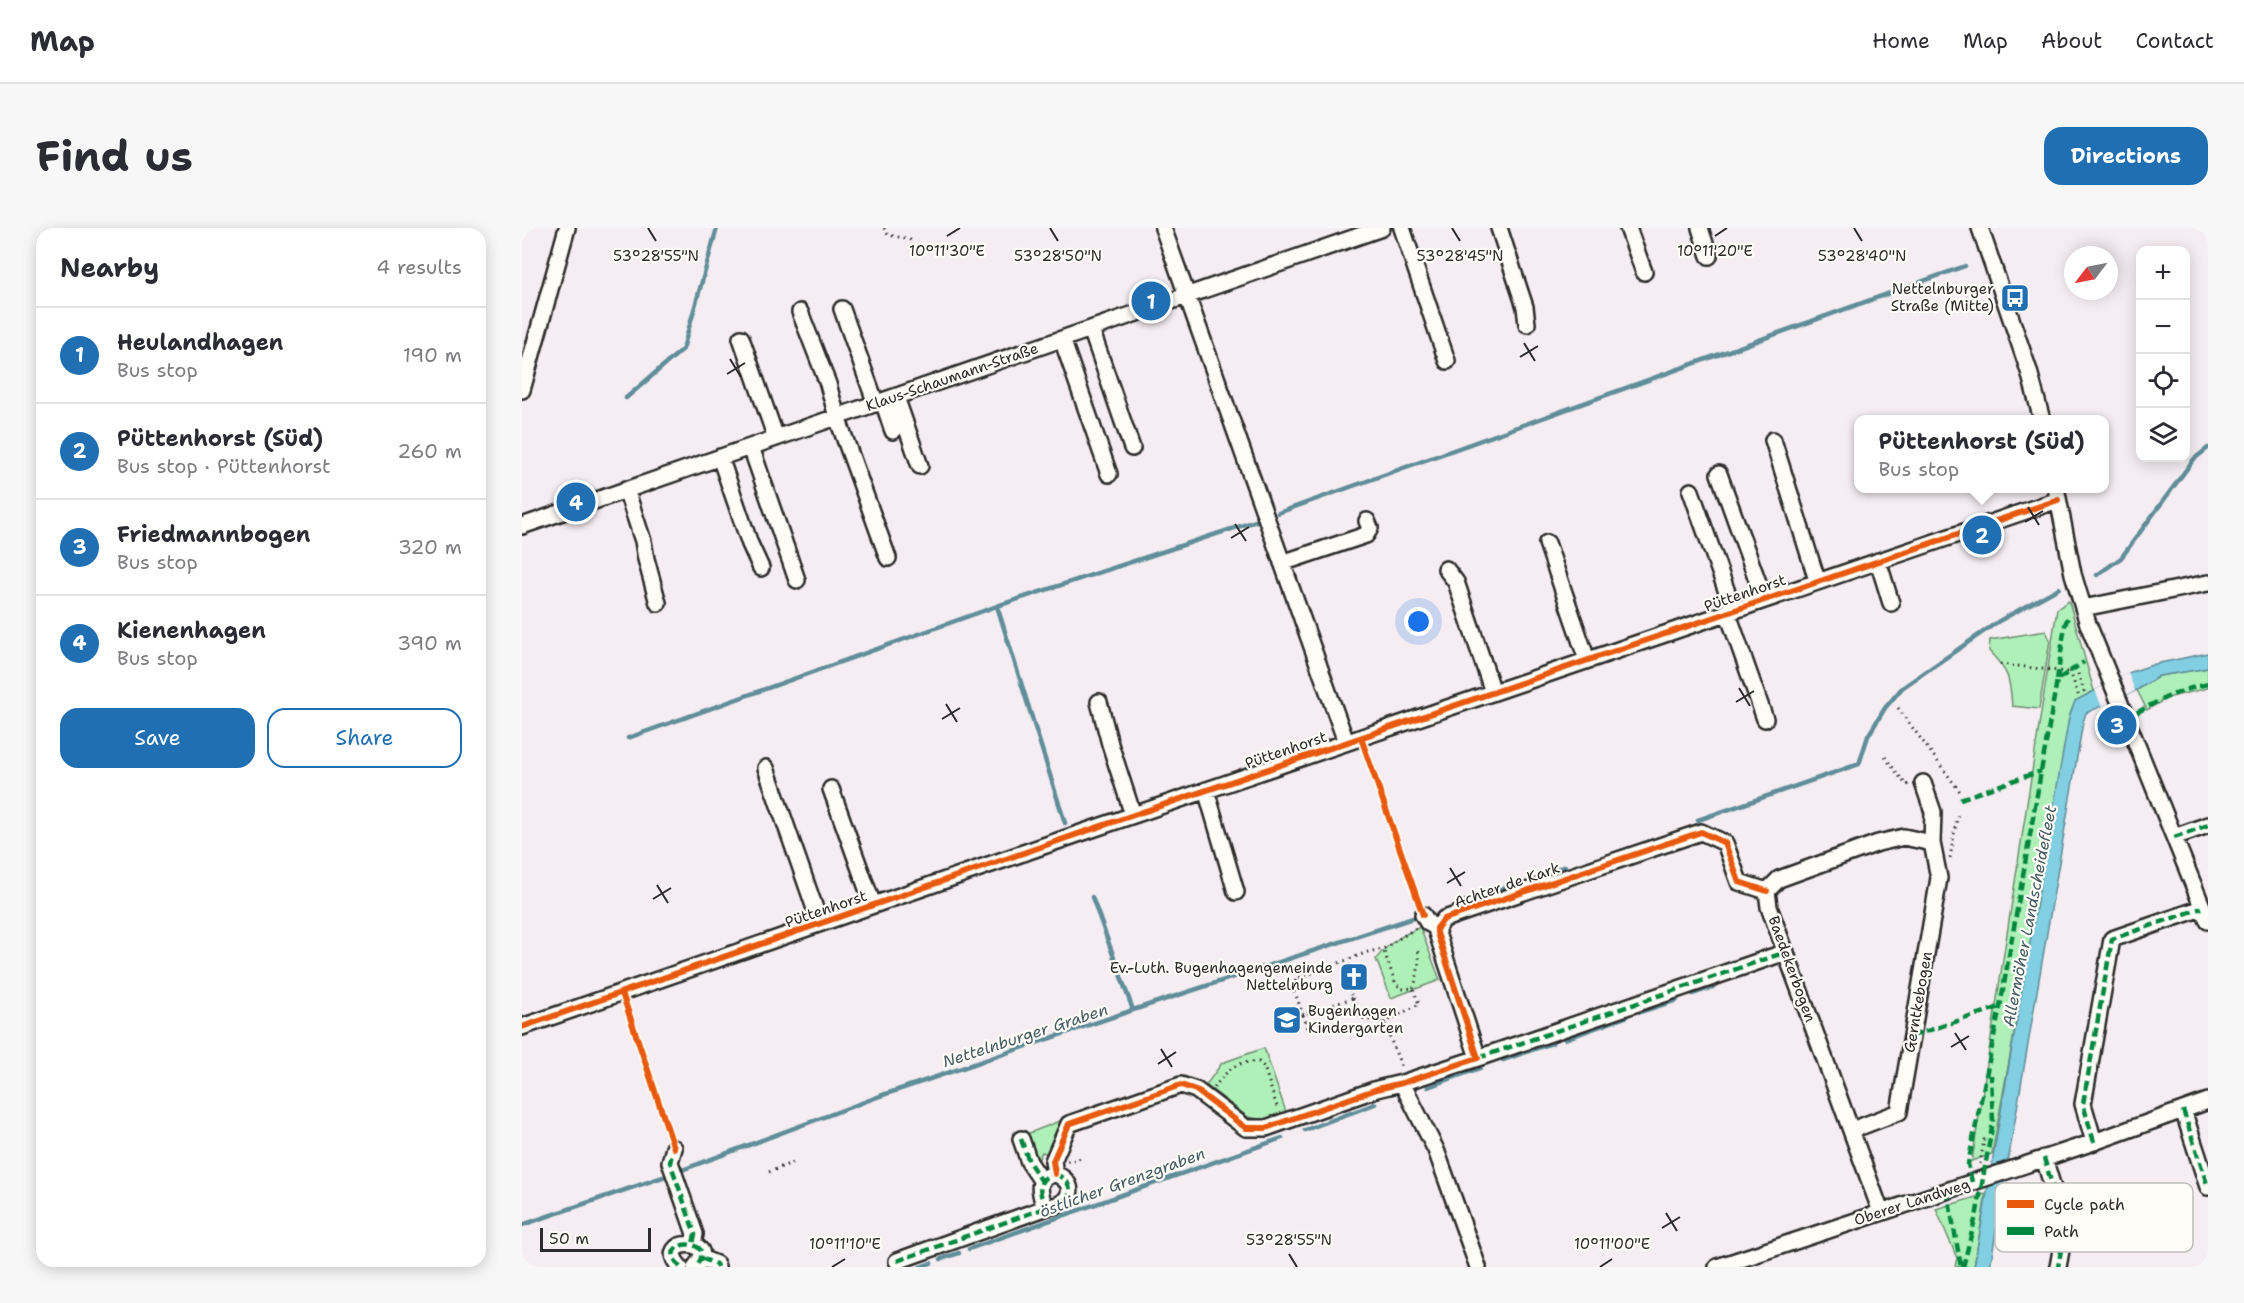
<!DOCTYPE html>
<meta charset="utf-8">
<style>
:root{--surface:#fff;--page:#f7f7f7;--text:#2b2b33;--muted:#7c7c81;--line:#e1e1e2;--accent:#1f6fb2}
body{margin:0;font-family:"Shantell Sans",sans-serif;background:var(--page);color:var(--text)}
.controls{position:absolute;right:18px;top:18px;display:grid;overflow:hidden;border-radius:12px;box-shadow:0 3px 15px #0003}
.controls button{width:54px;height:54px;display:grid;place-items:center;padding:0;border:0;border-bottom:2px solid var(--line);background:var(--surface);color:var(--text);font:30px sans-serif}
.compass{position:absolute;left:1542px;top:18px;width:54px;height:54px;border-radius:50%;background:var(--surface);box-shadow:0 3px 15px #0003;rotate:238deg}
.scale{position:absolute;left:18px;bottom:15px;width:111px;box-sizing:border-box;padding-left:6px;border:3px solid #2b2b2b;border-top:0;font-size:16px;line-height:21px;white-space:nowrap;color:#2b2b2b;-webkit-text-stroke:4px #fdfcf7;paint-order:stroke}
.you{position:absolute;left:897px;top:394px;width:21px;height:21px;margin:-15px;border:4px solid #fff;border-radius:50%;background:#1a73e8;box-shadow:0 0 0 9px #1a73e833}
.badge{display:grid;place-items:center;width:39px;height:39px;border-radius:50%;background:var(--accent);color:#fff;font-size:20px;font-weight:700}
.pin{position:absolute;translate:-50% -50%;border:3px solid #fff;box-shadow:0 2px 6px #0006}
.popup{position:absolute;left:1332px;top:187px;width:255px;height:78px;box-sizing:border-box;display:grid;place-content:center;border-radius:12px;background:var(--surface);filter:drop-shadow(0 2px 4px #0005);font-size:20px;white-space:nowrap;color:var(--muted)}
.popup b{font-size:22px;color:var(--text)}
.popup::after{content:'';position:absolute;left:50%;top:100%;margin-left:-12px;border:12px solid transparent;border-top-color:var(--surface)}
.list{margin:0;padding:0;list-style:none}
h2{display:flex;justify-content:space-between;align-items:center;height:78px;margin:0;padding:0 24px;font-size:26px}
h2 small{font-size:20px;font-weight:400;color:var(--muted)}
.list li{display:grid;grid-template-columns:39px 1fr auto;gap:18px;align-items:center;box-sizing:border-box;height:96px;padding:0 24px;border-top:2px solid var(--line)}
.list b{display:block;font-size:22px;white-space:nowrap}
.list p{margin:0;font-size:20px;white-space:nowrap;color:var(--muted)}
.list em{font-size:20px;font-style:normal;color:var(--muted)}
.actions{display:flex;gap:12px;padding:18px 24px}
.actions a{flex:1;padding:14px 0;border:2px solid var(--accent);border-radius:18px;text-align:center;font-size:21px;color:var(--accent)}
.actions .main{background:var(--accent);color:#fff}
.icon{flex:none;width:33px;height:33px;fill:none;stroke:currentColor;stroke-width:2;stroke-linecap:round;stroke-linejoin:round}
.map{position:relative;flex:none;width:1686px;height:1039px;overflow:hidden;border-radius:18px}
header{display:flex;align-items:center;gap:36px;box-sizing:border-box;height:84px;padding:0 30px;background:var(--surface);border-bottom:2px solid var(--line)}
header strong{font-size:28px}
nav{display:flex;gap:33px;margin-inline-start:auto;font-size:21px}
.intro{display:flex;align-items:center;justify-content:space-between;box-sizing:border-box;height:144px;padding:0 36px}
h1{margin:0;font-size:42px}
.button{padding:15px 27px;border-radius:18px;background:var(--accent);color:#fff;font-size:21px;font-weight:700}
main{display:flex;gap:36px;padding:0 36px}
aside{flex:1;background:var(--surface);border-radius:18px;box-shadow:0 3px 15px #0003}
.map>svg:first-child{display:block}
.green{fill:#aff0b8;stroke:#6d8e72;stroke-width:1.5}
.water{fill:#82cee2;stroke:#5f8d99;stroke-width:1.5}
.pier{fill:#f5edf1}
.lines{fill:none;stroke-linecap:round;stroke-linejoin:round}
.stream{stroke:#5f8d99;stroke-width:4.5}
.minor-casing{stroke:#2b2b2b;stroke-width:20}
.path{stroke:#2b2b2b;stroke-width:3;stroke-dasharray:1.5 4.5;stroke-linecap:butt}
.minor{stroke:#fdfcf7;stroke-width:15}
.quiet{stroke:#00873e;stroke-width:4.5;stroke-dasharray:9 4.5;stroke-linecap:butt}
.cycleway-casing{stroke:#fdfcf7;stroke-width:10}
.cycleway{stroke:#e8590c;stroke-width:6}
.ticks{fill:none;stroke:#2b2b2b;stroke-width:2}
.labels{text-anchor:middle;stroke-width:4.5;stroke-linejoin:round;paint-order:stroke}
.poi-label{font-size:15px;fill:#2b2b2b;stroke:#fdfcf7;text-anchor:end}
.street-label{font-size:15px;fill:#2b2b2b;stroke:#fdfcf7}
.water-label{font-size:16px;font-style:italic;fill:#455c62;stroke:#fdfcf7}
.key{fill:#fdfcf7;stroke:#bebdba;stroke-width:1.5}
.key-label{font-size:16px;fill:#2b2b2b}
.ticks-label{font-size:15px;text-anchor:middle;fill:#2b2b2b;stroke:#fdfcf7;stroke-width:4.5;stroke-linejoin:round;paint-order:stroke}
</style>
<header>
<strong>Map</strong>
<nav><a>Home</a><a>Map</a><a>About</a><a>Contact</a></nav>
</header>
<div class="intro"><h1>Find us</h1><a class="button">Directions</a></div>
<main>
<aside>
<h2>Nearby<small>4 results</small></h2>
<ul class="list">
<li><span class="badge">1</span><div><b>Heulandhagen</b><p>Bus stop</p></div><em>190 m</em></li>
<li><span class="badge">2</span><div><b>Püttenhorst (Süd)</b><p>Bus stop · Püttenhorst</p></div><em>260 m</em></li>
<li><span class="badge">3</span><div><b>Friedmannbogen</b><p>Bus stop</p></div><em>320 m</em></li>
<li><span class="badge">4</span><div><b>Kienenhagen</b><p>Bus stop</p></div><em>390 m</em></li>
</ul>
<div class="actions"><a class="main">Save</a><a>Share</a></div>
</aside>
<div class="map">
<svg width="1686" height="1039" viewBox="0 0 1686 1039">
<rect width="100%" height="100%" fill="#f5edf1"/>
<filter id="ink" filterUnits="userSpaceOnUse"><feTurbulence type="fractalNoise" baseFrequency=".0167" numOctaves="2"/><feDisplacementMap in="SourceGraphic" scale="12" xChannelSelector="R" yChannelSelector="G"/><feConvolveMatrix kernelMatrix="1 2 1 2 8 2 1 2 1" color-interpolation-filters="sRGB"/></filter>
<g filter="url(#ink)">
<path class="green" d="M1547 373 1572 463 1553 473 1470 926 1450 933 1535 381Z
M1524 403 1528 412 1517 481 1490 478C1488 450 1487 444 1467 423L1468 412Z
M1686 440V460L1645 470 1625 482 1615 462 1637 448Z
M898 699 918 752 869 770 854 731C866 715 881 707 898 699Z
M742 820 764 884 743 892 726 889 684 857 700 835Z
M540 892 541 898 527 926 520 924 515 935 505 906Z
M1464 966 1452 1039H1433L1435 1030 1414 981Z"/>
<path class="water" d="M1686 425V440L1637 448 1615 462 1564 485 1561 494 1468 1039H1452L1547 489 1553 473 1609 444 1633 436Z"/>
<path class="pier" d="M1606 445 1613 463 1580 479 1573 462Z"/>
<g class="lines">
<path class="stream" d="M104 170 161 121 195 0
M756 285 1443 38
M1575 347 1599 330 1672 231 1686 220
M475 378 734 293
M106 510 475 378 543 595
M1176 592 1337 536 1346 508 1363 480 1380 460 1477 393 1537 360
M1018 647 1043 638
M570 669 611 782
M938 675 987 658
M1171 766 1191 759
M1118 784 1155 772
M1043 811 1104 789
M981 832 1030 815
M906 859 958 840
M783 902 853 876
M160 942 358 868 611 782 891 690
M0 997 141 949
M447 1021 760 910
M419 1031 437 1025
M398 1039 409 1035"/>
<g class="minor-casing">
<path id="minor" d="M641 0 824 514
M880 0 925 133
M977 0 1003 79 1005 96
M1106 0 1122 44
M1178 0 1187 28
M1458 0 1507 143 1520 192
M320 81 354 176
M278 84 306 156 315 189 366 330
M569 101 610 220
M219 110 254 210
M540 111 587 246
M0 162 45 0
M374 169 398 238
M361 173 371 203
M1251 212 1295 352
M229 219 275 352
M198 229 228 316 239 340
M1197 246 1242 371
M1534 260 1551 346 1566 396 1686 693
M104 261 121 313 124 331 136 375
M1169 263 1211 381
M0 298 860 0
M1025 315 1065 432
M1356 333 1369 375
M760 335 844 307 848 300 845 293
M924 341 934 354 971 464
M1561 380 1686 355
M1205 383 1243 491
M577 474 588 516 611 587
M244 540 298 695
M309 561 351 677
M684 562 714 664
M1652 609 1686 597
M901 687 906 695 915 700
M0 799 553 607 1536 272
M956 830 1264 724
M880 855 914 922 956 1039
M1661 882 1686 959
M1330 902 1377 884 1417 650 1410 615 1411 584 1401 555
M499 911 507 934 519 952
M1572 914 1561 876 1590 711 1680 680
M152 920 148 934 173 1006 171 1016
M1522 930 1543 1000 1536 1039
M533 946 531 933 547 896 659 857 674 862 724 900H744L855 861 880 855 956 830 915 705V700L922 691 1179 604 1203 615 1217 654 1245 663
M533 946C545 950 554 962 542 973 537 978 529 978 523 980 518 965 512 950 533 946Z
M1359 984 1247 679 1245 663 1257 651 1356 615 1382 609 1410 615
M179 1030 194 1036 195 1039
M375 1033 523 980
M158 1039C130 1009 201 1009 173 1039
M1195 1039 1572 914 1686 873"/>
</g>
<path class="path" d="M362 0 366 7 387 11 392 15
M1478 436 1546 444
M1554 440 1563 466
M1548 443 1557 469
M1376 480 1439 565
M1363 529 1384 557 1387 556
M1428 630 1436 584
M891 760C895 753 899 729 896 722
M831 770 838 790 862 795 880 840
M796 778 798 781 831 770 829 766
M798 781 781 787 771 759 774 751 846 724 861 721
M781 787 787 803
M862 795 897 776 891 760 880 761 874 756 861 721 894 700
M692 860C704 843 714 832 737 834L742 839 756 882
M545 933H550L561 929
M1458 936 1462 912H1468
M247 944 272 934"/>
<use href="#minor" class="minor"/>
<path class="quiet" d="M1535 452 1543 397 1547 386
M1603 491C1630 476 1655 462 1686 456
M1438 571 1519 543
M1652 609 1686 597
M1390 808 1478 779
M956 830 1264 724
M1661 882 1686 959
M499 911 507 934 519 952
M1572 914 1561 876 1590 711 1680 680
M150 916 152 920 148 934 173 1006 171 1016
M1522 930 1543 1000 1536 1039
M533 946C545 950 554 962 542 973 537 978 529 978 523 980 518 965 512 950 533 946Z
M1450 954 1446 936 1478 779 1535 452 1562 434
M1425 962 1439 1039
M179 1030 194 1036 195 1039
M375 1033 523 980
M158 1039C130 1009 201 1009 173 1039
M1441 1039 1455 984 1471 894 1469 847"/>
<g class="cycleway-casing">
<path id="cycleway" d="M839 510 901 687
M100 765 152 920
M0 799 553 607 1536 272
M533 946 531 933 547 896 659 857 674 862 724 900H744L855 861 880 855 956 830 915 705V700L922 691 1179 604 1203 615 1217 654 1245 663"/>
</g>
<use href="#cycleway" class="cycleway"/>
</g>
</g>
<path class="ticks" d="M126 0 134 13M528 0 536 13M930 0 938 13M1332 0 1340 13M425 8 438 0M1193 8 1205 0M1002 115 1013 133M998 129 1016 118M208 131 219 149M205 146 223 135M1506 279 1517 297M1503 294 1521 283M713 296 724 313M709 310 727 299M1217 460 1228 478M1214 474 1232 463M424 476 435 494M420 491 438 480M928 640 939 658M925 655 943 644M135 657 146 675M131 671 149 660M1433 805 1444 822M1429 819 1447 808M639 821 650 839M636 836 654 824M1144 985 1155 1003M1140 1000 1158 989M767 1026 775 1039M310 1039 323 1031M1078 1039 1090 1031"/>
<defs>
<g id="bus-square" transform="scale(1.5)"><rect x="-9" y="-9" width="18" height="18" rx="4" fill="#1f6fb2" stroke="#fdfcf7"/><path d="M-5-6H5V4H4V6H2V4H-2V6H-4V4H-5ZM-3.5-4V0h7V-4ZM-3.5 1.2v1.5H-2V1.2ZM2 1.2v1.5H3.5V1.2Z" fill="#fff"/></g>
<g id="church-square" transform="scale(1.5)"><rect x="-9" y="-9" width="18" height="18" rx="4" fill="#1f6fb2" stroke="#fdfcf7"/><path d="M-1.2-6h2.4v3.5h3.3v2.4h-3.3V6h-2.4V-.1h-3.3v-2.4h3.3Z" fill="#fff"/></g>
<g id="school-square" transform="scale(1.5)"><rect x="-9" y="-9" width="18" height="18" rx="4" fill="#1f6fb2" stroke="#fdfcf7"/><path d="M0-5L7-2L0 1L-7-2ZM-4 1L0 2.5L4 1V4Q0 6-4 4Z" fill="#fff"/></g>
</defs>
<g fill-rule="evenodd">
<use href="#bus-square" x="1493" y="70"/>
<use href="#church-square" x="832" y="749"/>
<use href="#school-square" x="765" y="792"/>
</g>
<g class="labels">
<g class="poi-label">
<text x="1472" y="66">Nettelnburger<tspan x="1472" dy="17">Straße (Mitte)</tspan></text>
<text x="811" y="745">Ev.-Luth. Bugenhagengemeinde<tspan x="811" dy="17">Nettelnburg</tspan></text>
<text x="786" y="788" text-anchor="start">Bugenhagen<tspan x="786" dy="17">Kindergarten</tspan></text>
</g>
<g class="street-label">
<text transform="translate(430 149) rotate(-19)" y="5">Klaus-Schaumann-Straße</text>
<text transform="translate(1223 365) rotate(-19)" y="5">Püttenhorst</text>
<text transform="translate(764 522) rotate(-19)" y="5">Püttenhorst</text>
<text transform="translate(985 657) rotate(-19)" y="5">Achter de Kark</text>
<text transform="translate(304 681) rotate(-19)" y="5">Püttenhorst</text>
<text transform="translate(1270 741) rotate(70)" y="5">Baedekerbogen</text>
<text transform="translate(1396 774) rotate(-80)" y="5">Gerntkebogen</text>
<text transform="translate(1390 974) rotate(-18)" y="5">Oberer Landweg</text>
</g>
<g class="water-label">
<text transform="translate(1507 688) rotate(-79)" y="6">Allermöher Landscheidefleet</text>
<text transform="translate(503 807) rotate(-18)" y="6">Nettelnburger Graben</text>
<text transform="translate(600 954) rotate(-20)" y="6">östlicher Grenzgraben</text>
</g>
</g>
<rect x="1473" y="955" width="198" height="69" rx="9" class="key"/>
<rect x="1485" y="972" width="27" height="8" fill="#e8590c"/>
<rect x="1485" y="999" width="27" height="8" fill="#00873e"/>
<g class="key-label">
<text x="1522" y="982">Cycle path</text>
<text x="1522" y="1009">Path</text>
</g>
<g class="ticks-label">
<text x="1193" y="28">10°11'20"E</text>
<text x="425" y="28">10°11'30"E</text>
<text x="134" y="33">53°28'55"N</text>
<text x="536" y="33">53°28'50"N</text>
<text x="938" y="33">53°28'45"N</text>
<text x="1340" y="33">53°28'40"N</text>
<text x="767" y="1017">53°28'55"N</text>
<text x="323" y="1021">10°11'10"E</text>
<text x="1090" y="1021">10°11'00"E</text>
</g>
</svg>
<div class="controls">
<button>+</button>
<button>−</button>
<button><svg class="icon" aria-label="locate" viewBox="0 0 24 24"><circle cx="12" cy="12" r="6"/><path d="M12 2v4M12 18v4M2 12h4M18 12h4"/></svg></button>
<button><svg class="icon" aria-label="layers" viewBox="0 0 24 24"><path d="M12 4l9 5-9 5-9-5zM3 14l9 5 9-5"/></svg></button>
</div>
<svg class="compass" viewBox="-18 -18 36 36"><path d="M0-13l5 13h-10z" fill="#e53935"/><path d="M0 13l5-13h-10z" fill="#7c7c81"/></svg>
<div class="scale">50 m</div>
<div class="you"></div>
<div class="pin badge" style="left:629px;top:73px">1</div>
<div class="pin badge" style="left:1460px;top:307px">2</div>
<div class="popup"><b>Püttenhorst (Süd)</b>Bus stop</div>
<div class="pin badge" style="left:1595px;top:497px">3</div>
<div class="pin badge" style="left:54px;top:274px">4</div>
</div>
</main>
